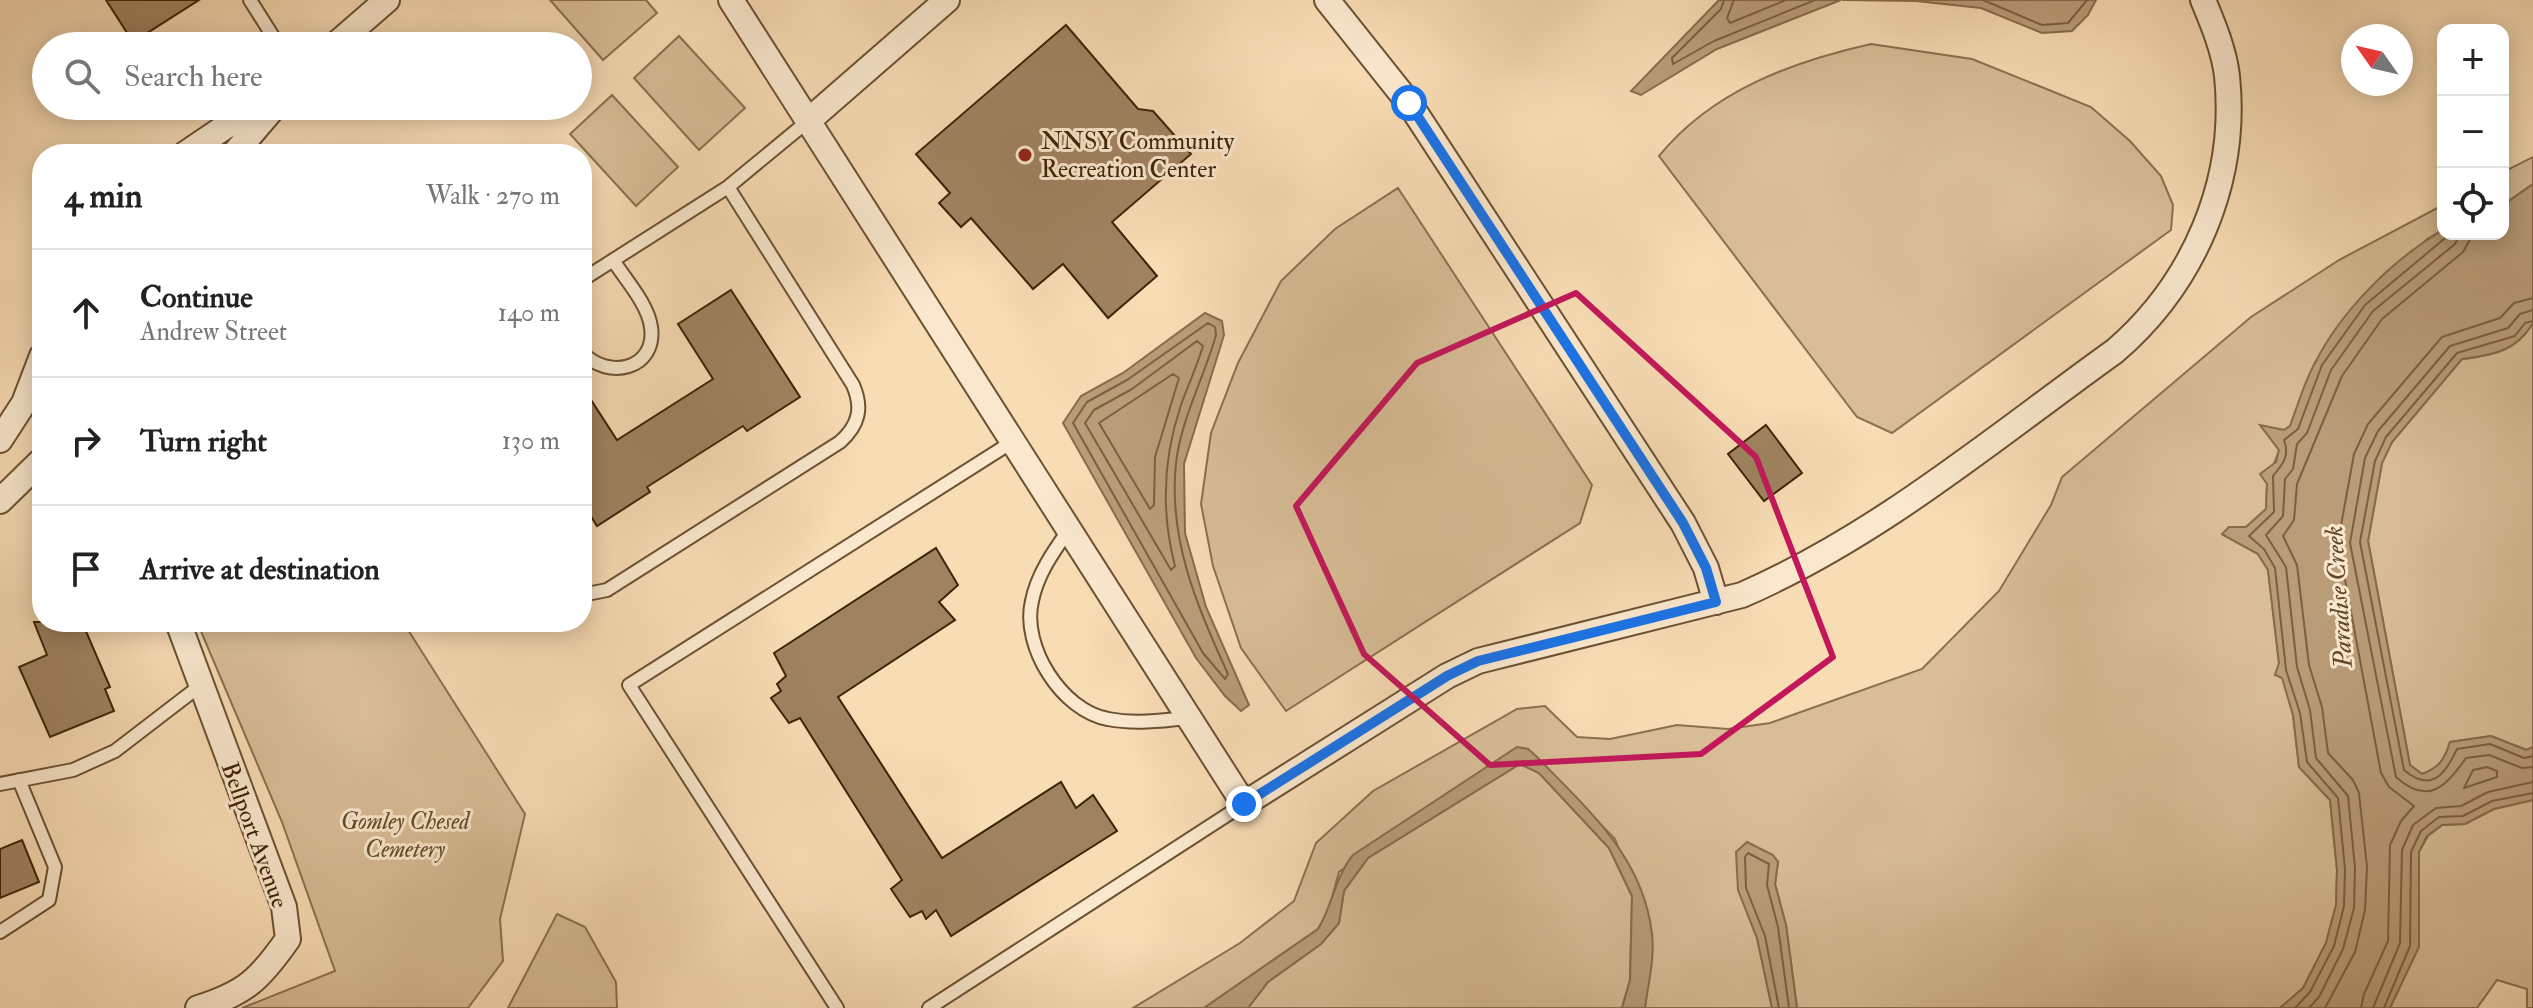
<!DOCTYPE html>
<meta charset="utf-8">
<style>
:root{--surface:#fff;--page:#f2f2f2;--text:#222;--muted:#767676;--line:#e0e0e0}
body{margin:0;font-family:"IM FELL Double Pica",serif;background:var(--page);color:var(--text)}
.controls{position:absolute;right:24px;top:24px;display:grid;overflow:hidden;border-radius:16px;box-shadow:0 4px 20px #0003}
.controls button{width:72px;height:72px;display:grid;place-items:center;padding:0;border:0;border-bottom:2px solid var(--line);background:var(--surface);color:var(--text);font:40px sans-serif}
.compass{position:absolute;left:2341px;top:24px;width:72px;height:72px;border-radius:50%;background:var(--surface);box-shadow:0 4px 20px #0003;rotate:304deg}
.stop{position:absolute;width:24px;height:24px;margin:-18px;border:6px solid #1a73e8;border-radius:50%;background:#fff}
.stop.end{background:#1a73e8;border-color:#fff;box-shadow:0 2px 8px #0008}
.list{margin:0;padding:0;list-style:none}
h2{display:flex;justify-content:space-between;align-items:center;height:104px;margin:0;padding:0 32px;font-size:34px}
h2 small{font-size:26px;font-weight:400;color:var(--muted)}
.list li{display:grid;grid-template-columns:52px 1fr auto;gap:24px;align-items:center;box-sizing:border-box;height:128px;padding:0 32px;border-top:2px solid var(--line)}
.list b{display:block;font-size:30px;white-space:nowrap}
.list p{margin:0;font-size:26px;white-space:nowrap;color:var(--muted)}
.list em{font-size:26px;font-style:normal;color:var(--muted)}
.icon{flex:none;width:44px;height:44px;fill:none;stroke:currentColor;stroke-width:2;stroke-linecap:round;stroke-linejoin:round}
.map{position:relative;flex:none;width:2533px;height:1008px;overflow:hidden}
.search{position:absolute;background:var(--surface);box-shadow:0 4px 20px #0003;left:32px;top:32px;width:560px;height:88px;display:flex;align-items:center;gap:20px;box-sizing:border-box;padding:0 28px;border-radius:44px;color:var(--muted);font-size:30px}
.panel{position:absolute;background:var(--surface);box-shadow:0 4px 20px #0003;left:32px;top:144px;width:560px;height:488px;border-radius:32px}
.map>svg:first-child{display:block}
.green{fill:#d8bd96;stroke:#8b704e;stroke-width:2}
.water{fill:#b99d78;stroke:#886c4a;stroke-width:2}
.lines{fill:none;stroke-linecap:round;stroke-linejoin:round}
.shore{stroke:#7c603e;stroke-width:2}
.building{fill:#9f8360;stroke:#3e2305;stroke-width:2}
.service-casing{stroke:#6c5131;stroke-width:16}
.minor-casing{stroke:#6c5131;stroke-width:28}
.service{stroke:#fae8ce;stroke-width:12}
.minor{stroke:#fae8ce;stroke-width:24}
.route{stroke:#1a73e8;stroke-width:10}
.marked{fill:none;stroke:#c2185b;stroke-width:6;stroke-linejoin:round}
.poi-dot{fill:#8f2418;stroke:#fae8ce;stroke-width:3}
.labels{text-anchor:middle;stroke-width:6;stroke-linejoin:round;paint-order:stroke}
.poi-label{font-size:24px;fill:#3e2305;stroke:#fae8ce;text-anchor:start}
.park-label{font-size:24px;font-style:italic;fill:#644a29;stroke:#fae8ce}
.street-label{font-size:24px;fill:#3e2305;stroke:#fae8ce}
.water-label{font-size:26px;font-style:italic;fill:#634828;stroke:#fae8ce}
</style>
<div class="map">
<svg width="2533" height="1008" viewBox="0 0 2533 1008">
<rect width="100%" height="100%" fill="#f8dcb4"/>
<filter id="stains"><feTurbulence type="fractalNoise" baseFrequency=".0025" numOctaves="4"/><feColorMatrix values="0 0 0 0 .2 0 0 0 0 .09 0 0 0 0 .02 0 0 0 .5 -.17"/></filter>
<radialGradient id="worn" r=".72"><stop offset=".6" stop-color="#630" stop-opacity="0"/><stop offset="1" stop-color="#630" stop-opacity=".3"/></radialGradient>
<path class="green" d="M550 0H646L657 13 603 60Z
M679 36 745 108 699 150 634 78Z
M1871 44 1972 59 2091 107 2130 141 2161 176 2173 205 2171 230 1892 433 1857 417 1659 156C1712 91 1791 62 1871 44Z
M612 95 678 167 636 206 570 134Z
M2533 157V184L2503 205V172Z
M1398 188 1592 485 1580 523 1286 711 1241 648 1213 566 1201 504 1211 433 1238 363 1281 281 1335 229Z
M2443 205V230L2427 239 2315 362 2290 426 2284 430 2261 426 2279 450 2267 483 2266 509 2246 527H2229L2223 535 2258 554 2268 570 2279 663 2293 715 2299 767 2330 800 2337 870 2336 905 2326 943 2303 988 2280 1008H1797L1786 925 1775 884 1778 862 1738 889 1757 938 1772 1008H1645L1652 935 1615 839 1528 749 1339 872 1328 912 1318 929 1204 1008H1133L1240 943 1294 901 1316 843 1373 791 1517 709 1545 706 1577 737 1610 739 1677 725 1728 729 1770 723 1922 669 1999 591 2051 505 2062 477 2251 317 2339 260Z
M2533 323V747L2527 750 2491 736 2450 742C2445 759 2439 768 2422 774L2410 765 2368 541 2382 463 2392 442 2462 359C2494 355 2516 351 2533 323Z
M197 622H403L525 814 500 919 503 961 468 1008H242L335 971 282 822Z
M1520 764 1539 773 1609 848 1632 896 1630 980 1622 1008H1248L1268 982 1321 944 1339 923 1344 891 1368 858Z
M2533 800V1008H2527V989L2497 980 2477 1008H2390L2418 947 2419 852 2428 836 2442 825 2465 824 2494 809Z
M557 914 585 927 616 982 617 1008H508Z"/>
<path class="water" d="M1719 0H1841L1717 49 1641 95 1631 91Z
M1842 0H2096L2088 15 2072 31 2042 33 1981 8 1916 1Z
M2533 184V323C2516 351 2494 355 2462 359L2392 442 2382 463 2368 541 2410 765 2422 774C2439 768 2445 759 2450 742L2491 736 2526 750 2533 747V800L2494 809 2465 824 2442 825 2427 836 2419 852V947L2390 1008H2280L2303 988 2326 943 2336 905 2337 870 2330 800 2299 767 2293 715 2282 678 2275 675 2279 663 2268 570 2258 554 2222 534 2229 527H2246L2266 509 2267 484 2260 474 2276 462 2279 450 2260 425 2284 430 2290 426C2298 405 2304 382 2315 363 2341 311 2393 259 2443 230V234H2503V205Z
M1205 313 1222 321 1224 335 1184 464 1185 533 1206 607 1249 705 1241 711 1225 696 1196 658 1063 423 1081 396 1123 373Z
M1517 747 1528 749 1536 756C1587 809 1643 856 1652 934 1655 957 1648 985 1645 1008H1622L1630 980 1632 896 1609 848 1539 773 1520 764 1368 858 1344 891 1339 923 1321 944 1268 982 1248 1008H1204L1318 929C1333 904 1335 877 1353 855Z
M1747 842 1773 855 1778 862 1775 884 1786 925 1797 1008H1772L1757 938 1738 890 1736 852Z"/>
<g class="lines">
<path class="shore" d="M1724 0 1721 9 1672 58 1673 64 1714 41 1815 0
M1734 0 1727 18 1730 23 1786 0
M1983 0 2042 25 2068 23 2087 0
M2533 310 2520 314 2508 328 2450 346 2378 431 2365 458 2350 543 2396 777C2428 806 2446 787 2466 758L2489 755 2522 768 2533 767
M2533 321 2525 323 2515 336 2457 353 2386 437 2375 461 2360 542 2404 770C2431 793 2445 775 2457 749L2490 744 2524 758 2533 756
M1208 323 1215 327 1216 335C1204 378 1181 419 1176 463 1168 539 1197 607 1228 674L1225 679 1203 653 1073 423 1087 402 1127 380Z
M1197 341 1203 346C1197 366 1188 385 1181 405 1163 458 1161 512 1175 566L1171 570 1085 423 1094 410 1132 389Z
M1173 374 1179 378 1155 457 1154 505 1150 509 1099 423Z
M2487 767 2497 771V777L2464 788 2473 770Z
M1779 1008 1765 936 1746 888 1745 857 1748 853 1769 864 1767 885 1778 927 1789 1008
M2295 1008 2310 992 2334 946 2344 906 2345 869 2338 798 2307 762 2300 713 2286 670 2275 568 2264 549 2249 536 2274 512 2273 476C2283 464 2290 456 2284 440L2298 429 2322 365 2365 305 2450 234
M2309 1008 2319 997 2343 949 2354 908 2355 868 2348 796 2316 758 2310 710 2297 667 2286 567 2266 535 2283 516 2285 479 2293 469 2297 444 2307 433 2331 370 2373 311 2455 244 2460 234
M2325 1008 2355 952 2365 910 2367 867 2359 793 2353 780 2328 753 2322 707 2309 665 2297 565 2283 536 2294 520 2297 484 2342 376 2382 319 2463 252 2473 234
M2361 1008 2364 994 2388 941 2390 845 2401 821 2414 806 2389 787 2381 773 2338 542 2354 454 2368 424 2442 337 2500 318 2514 303 2533 298
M2373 1008 2400 943 2402 850 2413 825 2436 808 2461 806 2488 792 2533 782
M2384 1008 2410 946 2411 852 2421 831 2439 817 2463 816 2492 801 2533 793"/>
</g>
<path class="building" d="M106 0H199L133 42Z
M1066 25 1138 109 1153 111 1191 154 1112 222 1157 276 1108 318 1063 264 1033 289 971 218 961 227 939 203 950 193 916 154Z
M731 290 800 397 747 431 743 426 647 487 650 492 597 526 582 502V386L617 440 713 379 678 324Z
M1766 425 1802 473 1764 501 1728 454Z
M936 548 958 585 939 602 955 620 838 697 942 858 1061 782 1076 808 1093 795 1117 831 951 936 936 910 926 919 922 911 910 917 891 889 902 880 800 718 789 723 771 698 781 691 777 684 786 676 774 653Z
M34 622H82L110 687 105 689 114 711 50 737 19 667 47 655Z
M22 840 39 882 0 898V849Z"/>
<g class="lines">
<g class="service-casing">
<path id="service" d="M250 0 279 46
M582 280 728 187 808 121
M582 352C608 381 657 369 651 327 648 304 625 279 613 260
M1068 531C1053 552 1037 575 1032 601 1021 646 1062 711 1108 719 1133 724 1161 721 1187 718
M582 595 607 590 840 442C859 425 863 408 853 385L728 187
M0 784 73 770 115 751 201 685
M0 932 49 900 55 867 19 780
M837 1008 629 685 1012 442
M929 1008 1244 804"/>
</g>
<g class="minor-casing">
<path id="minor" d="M731 0 1244 804 1447 676 1478 661 1742 595C1878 536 1995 437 2115 351 2194 283 2238 181 2227 76 2224 50 2213 24 2203 0
M1327 0 1409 103 1683 523 1706 568 1716 602
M334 46 387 0
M808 121 947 0
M185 154 256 106
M234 154 275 106
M0 440 24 403 42 356
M0 501 42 460
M178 622 284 907 288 939C260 979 246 993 198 1008"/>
</g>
<use href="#service" class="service"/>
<use href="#minor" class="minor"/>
</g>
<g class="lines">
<path class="route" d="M1244 804 1447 676 1478 661 1716 602 1706 568 1683 523 1409 103"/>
</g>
<path class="marked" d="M1576 293 1756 457 1833 657 1701 754 1490 765 1364 654 1296 506 1417 363Z"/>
<circle class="poi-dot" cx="1025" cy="155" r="8"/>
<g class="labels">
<g class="poi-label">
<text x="1041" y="149">NNSY Community<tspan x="1041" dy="28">Recreation Center</tspan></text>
</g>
<g class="park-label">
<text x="405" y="829">Gomley Chesed<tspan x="405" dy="28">Cemetery</tspan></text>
</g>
<g class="street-label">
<text transform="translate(255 835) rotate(70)" y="8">Bellport Avenue</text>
</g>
<g class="water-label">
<text transform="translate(2338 597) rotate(-94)" y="9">Paradise Creek</text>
</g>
</g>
<rect width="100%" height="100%" filter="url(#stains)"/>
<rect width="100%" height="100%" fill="url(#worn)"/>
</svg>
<div class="controls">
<button>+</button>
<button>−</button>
<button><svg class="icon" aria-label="locate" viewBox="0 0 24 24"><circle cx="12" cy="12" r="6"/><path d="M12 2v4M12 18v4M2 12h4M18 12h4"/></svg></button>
</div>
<svg class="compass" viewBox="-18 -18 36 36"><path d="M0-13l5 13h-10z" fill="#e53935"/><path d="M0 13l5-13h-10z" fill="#767676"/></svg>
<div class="stop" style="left:1409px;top:103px"></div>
<div class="stop end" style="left:1244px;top:804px"></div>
<div class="search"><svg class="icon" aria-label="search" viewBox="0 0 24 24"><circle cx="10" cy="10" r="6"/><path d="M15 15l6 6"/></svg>Search here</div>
<section class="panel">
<h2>4 min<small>Walk · 270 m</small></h2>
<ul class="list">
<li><svg class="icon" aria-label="ahead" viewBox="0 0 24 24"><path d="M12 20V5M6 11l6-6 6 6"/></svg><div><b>Continue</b><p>Andrew Street</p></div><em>140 m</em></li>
<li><svg class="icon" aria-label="right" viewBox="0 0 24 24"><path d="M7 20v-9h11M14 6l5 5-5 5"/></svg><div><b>Turn right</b></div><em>130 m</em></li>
<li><svg class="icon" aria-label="arrive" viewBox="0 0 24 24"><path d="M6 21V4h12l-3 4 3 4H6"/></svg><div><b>Arrive at destination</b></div></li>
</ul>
</section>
</div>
